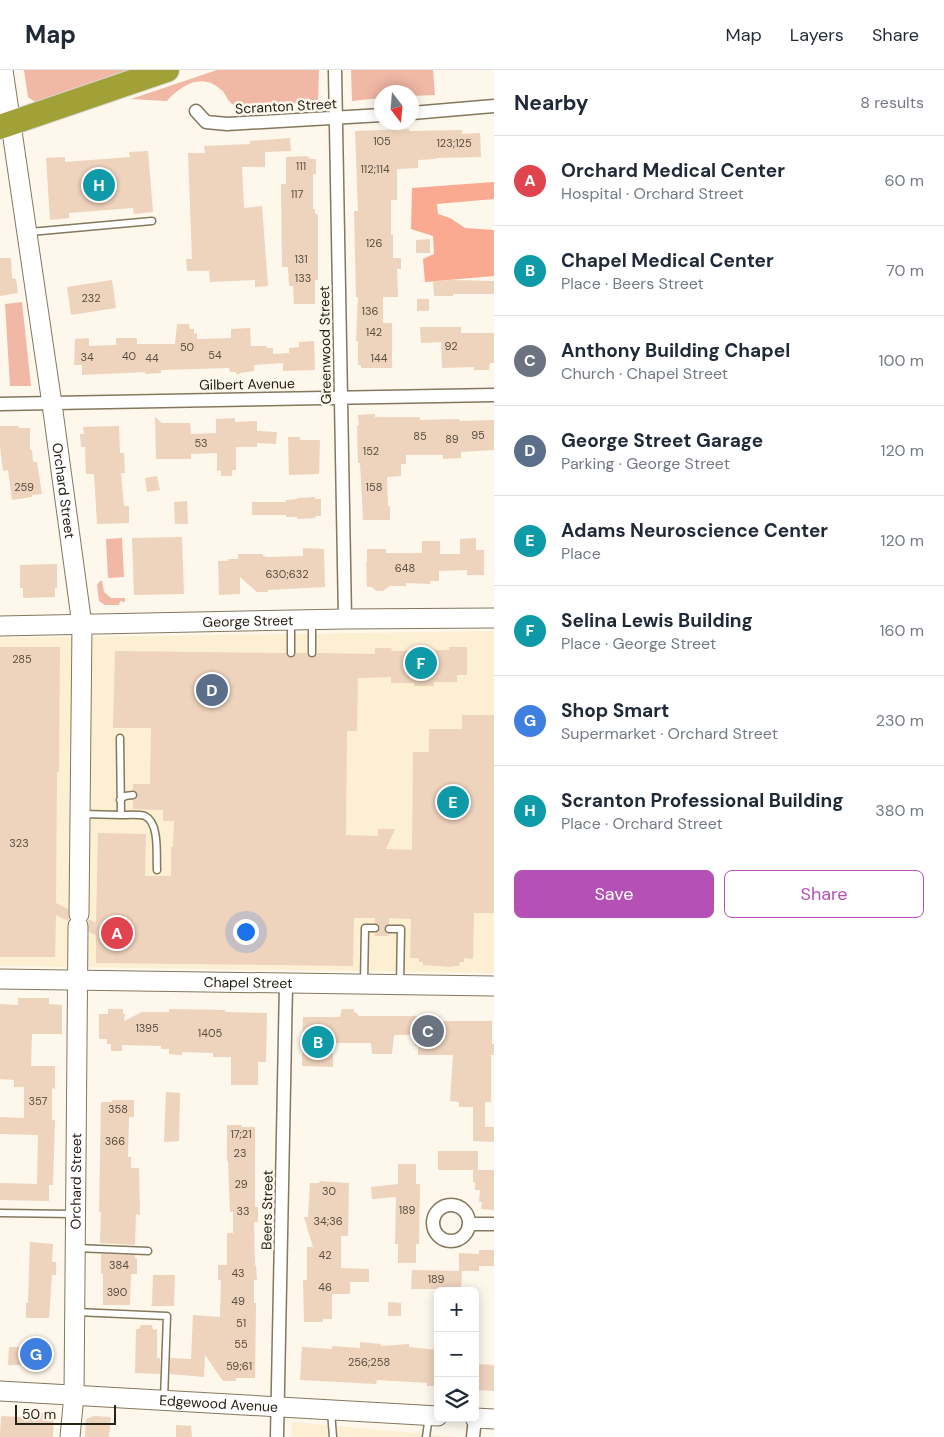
<!DOCTYPE html>
<meta charset="utf-8">
<style>
:root{--surface:#fff;--page:#f6f6f7;--text:#1f2937;--muted:#747a83;--line:#e0e1e3;--accent:#b450b6}
body{margin:0;font-family:"DM Sans",sans-serif;background:var(--page);color:var(--text)}
.controls{position:absolute;right:15px;bottom:15px;display:grid;overflow:hidden;border-radius:8px;box-shadow:0 2px 12px #0003}
.controls button{width:45px;height:45px;display:grid;place-items:center;padding:0;border:0;border-bottom:1px solid var(--line);background:var(--surface);color:var(--text);font:25px sans-serif}
.compass{position:absolute;left:374px;top:15px;width:45px;height:45px;border-radius:50%;background:var(--surface);box-shadow:0 2px 12px #0003;rotate:164deg}
.scale{position:absolute;left:15px;bottom:12px;width:101px;box-sizing:border-box;padding-left:5px;border:2px solid #272216;border-top:0;font-size:14px;line-height:18px;white-space:nowrap;color:#272216;-webkit-text-stroke:4px #fdf7ec;paint-order:stroke}
.you{position:absolute;left:245px;top:861px;width:18px;height:18px;margin:-12px;border:4px solid #fff;border-radius:50%;background:#1a73e8;box-shadow:0 0 0 8px #1a73e833}
.badge{display:grid;place-items:center;width:32px;height:32px;border-radius:50%;background:var(--accent);color:#fff;font-size:16px;font-weight:700}
.pin{position:absolute;translate:-50% -50%;border:2px solid #fff;box-shadow:0 1px 5px #0006}
.list{margin:0;padding:0;list-style:none}
h2{display:flex;justify-content:space-between;align-items:center;height:65px;margin:0;padding:0 20px;font-size:21px}
h2 small{font-size:16px;font-weight:400;color:var(--muted)}
.list li{display:grid;grid-template-columns:32px 1fr auto;gap:15px;align-items:center;box-sizing:border-box;height:90px;padding:0 20px;border-top:1px solid var(--line)}
.list b{display:block;font-size:19px;white-space:nowrap}
.list p{margin:0;font-size:16px;white-space:nowrap;color:var(--muted)}
.list em{font-size:16px;font-style:normal;color:var(--muted)}
.actions{display:flex;gap:10px;padding:15px 20px}
.actions a{flex:1;padding:11px 0;border:1px solid var(--accent);border-radius:8px;text-align:center;font-size:18px;color:var(--accent)}
.actions .main{background:var(--accent);color:#fff}
.icon{flex:none;width:28px;height:28px;fill:none;stroke:currentColor;stroke-width:2;stroke-linecap:round;stroke-linejoin:round}
.map{position:relative;flex:none;width:494px;height:1367px;overflow:hidden}
header{display:flex;align-items:center;gap:30px;box-sizing:border-box;height:70px;padding:0 25px;background:var(--surface);border-bottom:1px solid var(--line)}
header strong{font-size:24px}
nav{display:flex;gap:28px;margin-inline-start:auto;font-size:18px}
main{display:flex}
aside{flex:1;background:var(--surface)}
.map>svg:first-child{display:block}
.built{fill:#fdefd1}
.green{fill:#f2b8a6}
.forest{fill:#fba990}
.building{fill:#eed3bd}
.lines{fill:none;stroke-linecap:round;stroke-linejoin:round}
.lane-casing{stroke:#84785d;stroke-width:9}
.street-casing{stroke:#84785d;stroke-width:15}
.secondary-casing{stroke:#84785d;stroke-width:21}
.highway-casing{stroke:#d8d7d5;stroke-width:26}
.lane{stroke:#fff;stroke-width:6}
.street{stroke:#fff;stroke-width:12}
.secondary{stroke:#fff;stroke-width:19}
.highway{stroke:#a1a138;stroke-width:24}
.labels{text-anchor:middle;stroke-width:5;stroke-linejoin:round;paint-order:stroke}
.number-label{font-size:11px;fill:#594e40}
.street-label{font-size:14px;fill:#272216;stroke:#fdf7ec}
</style>
<header>
<strong>Map</strong>
<nav><a>Map</a><a>Layers</a><a>Share</a></nav>
</header>
<main>
<div class="map">
<svg width="494" height="1367" viewBox="0 0 494 1367">
<rect width="100%" height="100%" fill="#fdf7ec"/>
<path class="built" d="M494 561V903L0 896V568Z
M292 1352 459 1367H291Z"/>
<path class="green" d="M24 0H131L35 32 28 27Z
M217 0H319L318 32 238 37C225 32 228 24 219 18 201 3 180 16 167 31L131 29Z
M351 0H433L435 25 412 26V22H382L381 28 352 31Z
M22 232 31 316H10L5 234Z
M122 468 124 507 108 508 106 469Z
M100 511H102L104 522 111 528H125V532L120 531 119 535H105L99 531 97 515Z"/>
<path class="forest" d="M494 112V129L437 134 438 144 450 148 465 158 494 160V206L425 212 423 189 434 184 433 166 411 159 412 118Z"/>
<path class="building" d="M409 59V61L462 60V64L480 63 481 87 435 88 436 89 418 90V98L397 99V130H391V165L393 164V188H401V199H397L398 227H383V253H392V298H361V295H358V271H356L358 227H356L354 141H358L355 61Z
M290 68 291 81 265 82V97H242L244 138 262 136 268 216 255 217V210L210 212 209 201H187L186 189H192L188 83H205L204 76 250 74V71Z
M148 81 153 142 134 144 133 138 69 143V148L50 150 46 88 65 87V92L130 87 129 82Z
M307 86 311 89H316V104H313V139H315V143L318 145V210H315V234H294L293 216H289L288 197H282L281 114H286V87Z
M430 169V183H416V170Z
M0 188H11L12 208 16 209 18 223 0 226Z
M112 210 116 238 71 245 67 217Z
M453 210 494 211V224H453V226H434L433 211Z
M417 229H429V241H417Z
M177 254H189L190 259H194V264L197 263V269L231 268V259L250 258 251 276H267V278H273V284L289 283V278L299 277V272L314 271 315 300 283 301V293L254 295V301L240 303 238 305 235 302H230L229 298 161 300V303L145 304V302L82 305V295H74L75 269 89 268V276L116 275V268H137V274H175Z
M420 257H461V263H494V293H490L489 300H474V297L442 298 441 272 421 273Z
M375 344V347H420V350L459 349 460 351 494 350V380L461 382V388L443 389V385H406V394H401V406L387 407 388 436H390V450H363L360 393H358L357 355 359 356 358 345Z
M155 347 162 353H190L191 364 216 363V349L235 348V352L257 351V361L277 362 276 374 257 373V377H236V400H232V406H221V400L217 401V383L191 384V389H156Z
M0 356H19V358H30V380H32L33 392H37L42 424 32 425V427L12 430 8 400 3 401 0 376Z
M119 356 120 383H124L125 403H121L124 436H129V453L97 454 94 404H86L85 377H81L80 364H84L83 357Z
M288 367H300V370H320L319 404 289 405Z
M157 406 160 420 147 422 145 408Z
M315 427V429H321V446H315L316 448 297 449V447H286V445H252V432H286V430L297 429V428Z
M187 431 188 454H175L174 432Z
M182 467 184 524 134 525 132 468Z
M476 468V480H484V505H467V500L439 501V511H430V514L406 513V516H390L383 521H376L372 517H367L366 492H367V479H386V483H422V471H440V484H460V469Z
M303 478 324 479 325 517 268 520V522H257L240 507V524L219 525 218 491H228V489H238V484H263V486L268 487 303 486Z
M57 494V518H55V527L23 528V518H20V495Z
M0 577H60L59 702H57L56 833 68 839 69 849 68 851 56 845 55 887H0Z
M449 577H467V605H457V612H434V616H414V613H391V607L358 608 357 661H347L346 765 378 766V759H395L386 779 412 780 413 682H429V659H462V645H494V843H474L473 889 464 888V892H460L459 896H452L451 897 423 895V892H419V888H410L411 849 389 848V854L384 859 389 866H375V863L380 858 379 855 375 853V848H354L353 896 96 893V865L89 862 88 851 89 849 96 853 98 763 146 764 145 806H171V777H173L174 751H163V740L133 739V730L136 729 138 725 137 722 133 720V714H150L151 658H113L115 581 286 583 287 586 291 588 294 587 296 583H307L309 587 312 588 317 583 375 584V578H391L392 581 449 580Z
M18 928H49V934L62 935V964H32L31 996H55V1019L52 1018V1050H55L53 1115H49V1131L0 1130V1113L37 1114 38 1065 0 1064V1047L24 1048V1017H14V1010L0 1009V934L18 935Z
M108 939H123V944H125L124 951 142 942H169V939L225 940V942L267 943 266 992H258V1015H231V987H213V983L182 982V985L169 984V979H161V976L122 975V981H111V974H107V969H99V944H108Z
M342 939H354V942L358 944V946H440V951H492V974H494V985H491V1032H485V1057H494V1072L473 1071V1037H459V1032L450 1031 453 985H418V976H415L416 965H394L392 984H372L371 973H333V997L302 996 303 947H340Z
M166 1022 180 1023 179 1071 164 1072Z
M112 1030H134V1047H129L128 1087H131V1098H139L140 1145 136 1144 135 1175 100 1173 101 1142H99L101 1032H112Z
M227 1055H242V1057H255V1137H258V1152H254L255 1195H256L257 1210H254V1233H256L255 1308H236V1311H223L205 1285 204 1307 170 1304V1288L191 1289 193 1245 220 1247 221 1210H218V1195H227V1163H233V1142H230L228 1091H227Z
M438 1081H478V1100H494V1140L481 1139 482 1132H479L480 1120H475V1112H473V1100H438Z
M398 1094H416V1114H420L419 1174H416V1193H398V1174H395L396 1127 372 1129 371 1117 398 1114Z
M320 1111 349 1113 348 1166H341V1198L369 1199V1212H350V1224H332V1249H323V1252H304L303 1210H307V1177H313L304 1147H308L310 1113H319Z
M30 1172 53 1174 52 1192H56V1205H52L49 1248H26V1233H28Z
M479 1180H494V1196H479V1201H462L461 1219H411L412 1200 459 1201V1183L479 1184Z
M101 1184 135 1185V1188H137V1204H131L130 1235H103V1204H101Z
M153 1205H175L174 1236H151L152 1233Z
M388 1232 401 1233V1246H388Z
M141 1255H152L153 1260 157 1259V1288H160V1304L135 1303 136 1259H139Z
M360 1272 381 1274 380 1276 409 1274V1277L438 1280V1316H427V1313L377 1310 376 1314 300 1310 302 1277 332 1279V1276L360 1278Z
M9 1277 50 1278V1295L46 1298H30V1295H8Z
M475 1294 494 1295V1321L475 1320Z
M41 1343 54 1344 53 1367H0L1 1346 40 1348Z
M94 1346 111 1347 109 1367H85L86 1349Z
M176 1355 191 1356 192 1367H176Z"/>
<g class="lines">
<g class="lane-casing">
<path id="lane" d="M30 162 152 151
M312 551V583
M291 552V583
M120 730 125 726 133 725
M81 744 121 745 120 668
M121 745C128 745 139 744 145 746 160 753 156 786 157 800
M389 859H401L400 914
M364 912 365 858H375
M0 1143 74 1144
M76 1178 148 1181
M76 1242 167 1246 164 1329
M331 1341 333 1367
M426 1367 429 1346"/>
</g>
<g class="street-casing">
<path id="street" d="M335 0 345 549
M196 41 206 52 227 54 382 45
M412 43 494 36
M0 334 494 325
M433 1153a18 18 0 1 1 36 0a18 18 0 1 1-36 0Z
M469 1154H494
M277 1367 286 914
M473 1367 475 1348"/>
</g>
<g class="secondary-casing">
<g id="secondary">
<path id="s1" d="M3 0 52 334 82 555 79 844"/>
<path id="s2" d="M0 556 345 549 494 548"/>
<path id="s3" d="M0 909 494 916"/>
<path id="s4" d="M0 1321 438 1346"/>
<path d="M475 1348 494 1349"/>
<path id="s5" d="M70 1367 74 1325 78 856"/>
</g>
</g>
<g class="highway-casing">
<path id="highway" d="M0 57 167 0"/>
</g>
<use href="#lane" class="lane"/>
<use href="#street" class="street"/>
<use href="#secondary" class="secondary"/>
<use href="#highway" class="highway"/>
</g>
<g class="labels">
<g class="number-label">
<text x="382" y="75">105</text>
<text x="454" y="77">123;125</text>
<text x="301" y="100">111</text>
<text x="375" y="103">112;114</text>
<text x="297" y="128">117</text>
<text x="374" y="177">126</text>
<text x="301" y="193">131</text>
<text x="303" y="212">133</text>
<text x="91" y="232">232</text>
<text x="370" y="245">136</text>
<text x="374" y="266">142</text>
<text x="451" y="280">92</text>
<text x="187" y="281">50</text>
<text x="215" y="289">54</text>
<text x="129" y="290">40</text>
<text x="87" y="291">34</text>
<text x="152" y="292">44</text>
<text x="379" y="292">144</text>
<text x="478" y="369">95</text>
<text x="420" y="370">85</text>
<text x="452" y="373">89</text>
<text x="201" y="377">53</text>
<text x="371" y="385">152</text>
<text x="24" y="421">259</text>
<text x="374" y="421">158</text>
<text x="405" y="502">648</text>
<text x="287" y="508">630;632</text>
<text x="22" y="593">285</text>
<text x="19" y="777">323</text>
<text x="147" y="962">1395</text>
<text x="210" y="967">1405</text>
<text x="38" y="1035">357</text>
<text x="118" y="1043">358</text>
<text x="241" y="1068">17;21</text>
<text x="115" y="1075">366</text>
<text x="240" y="1087">23</text>
<text x="241" y="1118">29</text>
<text x="329" y="1125">30</text>
<text x="407" y="1144">189</text>
<text x="243" y="1145">33</text>
<text x="328" y="1155">34;36</text>
<text x="325" y="1189">42</text>
<text x="119" y="1199">384</text>
<text x="238" y="1207">43</text>
<text x="436" y="1213">189</text>
<text x="325" y="1221">46</text>
<text x="117" y="1226">390</text>
<text x="238" y="1235">49</text>
<text x="241" y="1257">51</text>
<text x="241" y="1278">55</text>
<text x="369" y="1296">256;258</text>
<text x="239" y="1300">59;61</text>
</g>
<g class="street-label">
<text transform="translate(286 36) rotate(-3)" y="5">Scranton Street</text>
<text transform="translate(325 275) rotate(-91)" y="5">Greenwood Street</text>
<text transform="translate(247 314) rotate(-1)" y="5">Gilbert Avenue</text>
<text dy="5" stroke="none"><textPath href="#s1" startOffset="425">Orchard Street</textPath></text>
<text dy="5" stroke="none"><textPath href="#s2" startOffset="248">George Street</textPath></text>
<text dy="5" stroke="none"><textPath href="#s3" startOffset="248">Chapel Street</textPath></text>
<text dy="5" stroke="none"><textPath href="#s5" startOffset="256">Orchard Street</textPath></text>
<text transform="translate(267 1140) rotate(-89)" y="5">Beers Street</text>
<text dy="5" stroke="none"><textPath href="#s4" startOffset="219">Edgewood Avenue</textPath></text>
</g>
</g>
</svg>
<div class="controls">
<button>+</button>
<button>−</button>
<button><svg class="icon" aria-label="layers" viewBox="0 0 24 24"><path d="M12 4l9 5-9 5-9-5zM3 14l9 5 9-5"/></svg></button>
</div>
<svg class="compass" viewBox="-18 -18 36 36"><path d="M0-13l5 13h-10z" fill="#e53935"/><path d="M0 13l5-13h-10z" fill="#747a83"/></svg>
<div class="scale">50 m</div>
<div class="you"></div>
<div class="pin badge" style="left:117px;top:863px;background:#e0444e">A</div>
<div class="pin badge" style="left:318px;top:972px;background:#0f9aa8">B</div>
<div class="pin badge" style="left:428px;top:961px;background:#6b7280">C</div>
<div class="pin badge" style="left:212px;top:620px;background:#5c6f8a">D</div>
<div class="pin badge" style="left:453px;top:732px;background:#0f9aa8">E</div>
<div class="pin badge" style="left:421px;top:593px;background:#0f9aa8">F</div>
<div class="pin badge" style="left:36px;top:1284px;background:#3f7fe0">G</div>
<div class="pin badge" style="left:99px;top:115px;background:#0f9aa8">H</div>
</div>
<aside>
<h2>Nearby<small>8 results</small></h2>
<ul class="list">
<li><span class="badge" style="background:#e0444e">A</span><div><b>Orchard Medical Center</b><p>Hospital · Orchard Street</p></div><em>60 m</em></li>
<li><span class="badge" style="background:#0f9aa8">B</span><div><b>Chapel Medical Center</b><p>Place · Beers Street</p></div><em>70 m</em></li>
<li><span class="badge" style="background:#6b7280">C</span><div><b>Anthony Building Chapel</b><p>Church · Chapel Street</p></div><em>100 m</em></li>
<li><span class="badge" style="background:#5c6f8a">D</span><div><b>George Street Garage</b><p>Parking · George Street</p></div><em>120 m</em></li>
<li><span class="badge" style="background:#0f9aa8">E</span><div><b>Adams Neuroscience Center</b><p>Place</p></div><em>120 m</em></li>
<li><span class="badge" style="background:#0f9aa8">F</span><div><b>Selina Lewis Building</b><p>Place · George Street</p></div><em>160 m</em></li>
<li><span class="badge" style="background:#3f7fe0">G</span><div><b>Shop Smart</b><p>Supermarket · Orchard Street</p></div><em>230 m</em></li>
<li><span class="badge" style="background:#0f9aa8">H</span><div><b>Scranton Professional Building</b><p>Place · Orchard Street</p></div><em>380 m</em></li>
</ul>
<div class="actions"><a class="main">Save</a><a>Share</a></div>
</aside>
</main>
